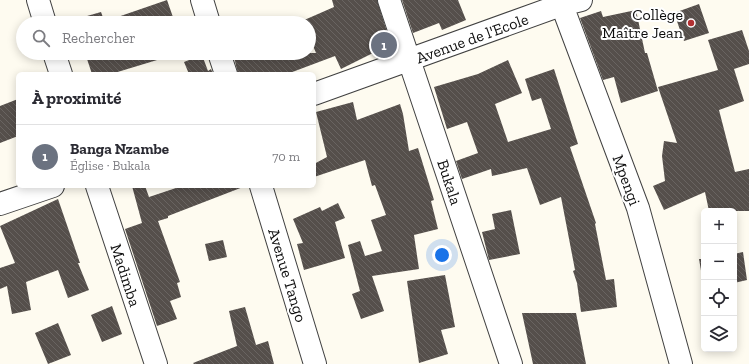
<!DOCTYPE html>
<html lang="fr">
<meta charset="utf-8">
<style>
:root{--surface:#fff;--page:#f2f2f3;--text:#2b2b33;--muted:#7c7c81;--line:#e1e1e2;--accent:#ea580c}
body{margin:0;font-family:"Zilla Slab",serif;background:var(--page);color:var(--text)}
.controls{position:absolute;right:12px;bottom:12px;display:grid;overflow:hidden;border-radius:6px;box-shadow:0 2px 10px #0003}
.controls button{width:36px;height:36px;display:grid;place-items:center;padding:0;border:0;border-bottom:1px solid var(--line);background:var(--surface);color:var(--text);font:20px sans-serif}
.you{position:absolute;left:442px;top:255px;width:14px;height:14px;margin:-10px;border:3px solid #fff;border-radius:50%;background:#1a73e8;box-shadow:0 0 0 6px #1a73e833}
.badge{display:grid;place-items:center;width:26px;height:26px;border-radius:50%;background:var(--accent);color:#fff;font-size:13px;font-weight:700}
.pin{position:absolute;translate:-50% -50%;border:2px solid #fff;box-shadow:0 1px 4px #0006}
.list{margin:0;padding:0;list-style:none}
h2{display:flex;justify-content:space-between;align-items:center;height:52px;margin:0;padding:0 16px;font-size:17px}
h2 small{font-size:13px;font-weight:400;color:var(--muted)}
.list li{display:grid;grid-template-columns:26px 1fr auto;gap:12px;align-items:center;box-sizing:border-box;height:64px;padding:0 16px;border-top:1px solid var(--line)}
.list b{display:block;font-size:15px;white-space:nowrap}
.list p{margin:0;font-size:13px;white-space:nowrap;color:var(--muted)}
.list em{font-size:13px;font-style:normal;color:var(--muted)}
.icon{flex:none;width:22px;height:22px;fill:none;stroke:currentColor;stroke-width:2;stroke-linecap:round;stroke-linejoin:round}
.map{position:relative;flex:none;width:749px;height:364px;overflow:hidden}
.search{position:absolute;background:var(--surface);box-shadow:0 2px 10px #0003;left:16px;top:16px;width:300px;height:44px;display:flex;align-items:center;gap:10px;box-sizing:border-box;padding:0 14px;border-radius:22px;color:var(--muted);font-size:15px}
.panel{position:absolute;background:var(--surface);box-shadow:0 2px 10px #0003;left:16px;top:72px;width:300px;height:116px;border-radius:6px}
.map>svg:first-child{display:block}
.building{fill:url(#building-back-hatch)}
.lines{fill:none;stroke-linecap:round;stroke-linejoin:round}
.minor-casing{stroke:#414141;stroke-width:24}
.minor{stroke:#fff;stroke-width:22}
.poi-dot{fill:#b23132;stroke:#fff;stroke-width:1.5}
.labels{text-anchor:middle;stroke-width:4;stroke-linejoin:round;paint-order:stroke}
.poi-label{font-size:16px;fill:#0e0e0e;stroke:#fff;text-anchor:end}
.street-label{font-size:16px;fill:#0e0e0e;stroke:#fff}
</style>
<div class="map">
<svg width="749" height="364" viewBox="0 0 749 364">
<defs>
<pattern id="building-back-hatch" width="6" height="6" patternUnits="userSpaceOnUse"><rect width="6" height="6" fill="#554f4b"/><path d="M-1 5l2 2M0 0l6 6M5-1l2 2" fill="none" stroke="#696461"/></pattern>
</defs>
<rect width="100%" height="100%" fill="#fefbf0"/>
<path class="building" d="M167 0 175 23H110L109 20Z
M332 0H377L393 51 377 57 375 52 341 69 335 56 287 74H238L234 57 241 53H316L309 36V23H303L302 21 334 7Z
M402 0H458L466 20 442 30 439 23 413 33Z
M699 4 709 33 684 41 674 13Z
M636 10 645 53H647L658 91 621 103 614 77 603 80 580 18 601 11 603 17Z
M101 12 105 23H82L80 18Z
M742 30 749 51V64L734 69 744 101 719 110 735 172 749 169V211H709L705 192 664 210 653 186 665 181 662 156 664 141 677 143 658 87 718 70 708 40Z
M85 53H167V57L111 74H92Z
M202 55 208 71 211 69 213 74H189L184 62Z
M508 60 522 93 495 104 508 142 551 129 541 98 532 101 525 79 554 69 578 144 570 147 596 223 595 224 606 280 614 279 617 307 581 312 577 283 573 271 575 270 561 197 540 205 527 168 492 176 491 169 462 179 456 161 478 153 467 122 447 129 434 87 478 74Z
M18 99V136L0 143V106Z
M353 102 357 120 400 104 403 114 409 151 418 148 434 200 431 201 438 229 414 235 419 269 372 276 384 311 361 319 352 294 360 291 348 245 360 241 365 256 382 251 371 220 386 215 375 185 372 186 365 160 314 177V164L327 157 316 112Z
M132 186H145L149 197 182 186H243V187L168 216V218L158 221 180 282 177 283 181 297 170 301 177 319 157 326 125 229 142 223Z
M58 199 80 263H78L89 290 68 298 58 270 26 282 31 310 12 314 7 286 0 289V268L15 263 0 226Z
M338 203 345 218 335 222 345 258 304 270 297 244 303 243 293 219 320 207 322 211Z
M511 210 520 254 489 260 482 232 495 229 492 214Z
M223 240 227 257 209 261 205 244Z
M743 252 747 280 734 283V254Z
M699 259H704V288Z
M445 275 455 327 441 330 448 354 419 363 407 281Z
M112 306 122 334 102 342 91 315Z
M245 307 256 345 268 341 274 364H194L193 363 237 346 229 311Z
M522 313H576L586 364H533Z
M58 323 71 355 48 364 35 333Z"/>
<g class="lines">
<g class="minor-casing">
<path id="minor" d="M38 0 45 23
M202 0 209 23
M389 0 511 364
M560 0 638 208 681 364
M54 53 61 74
M219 53 226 74
M314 94 561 5 581 0
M97 186 156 364
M261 186 315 364
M0 204 53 186"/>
</g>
<use href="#minor" class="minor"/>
</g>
<circle class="poi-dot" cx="691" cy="23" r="4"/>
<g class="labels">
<g class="poi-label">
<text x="683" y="20">Collège<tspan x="683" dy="18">Maître Jean</tspan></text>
</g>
<g class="street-label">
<text transform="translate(472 38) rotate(-20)" y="6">Avenue de l'Ecole</text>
<text transform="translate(627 180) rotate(70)" y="6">Mpengi</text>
<text transform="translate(450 182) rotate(72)" y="6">Bukala</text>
<text transform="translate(126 275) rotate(72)" y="6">Madimba</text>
<text transform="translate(288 275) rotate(73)" y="6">Avenue Tango</text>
</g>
</g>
</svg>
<div class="controls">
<button>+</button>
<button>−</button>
<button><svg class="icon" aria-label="locate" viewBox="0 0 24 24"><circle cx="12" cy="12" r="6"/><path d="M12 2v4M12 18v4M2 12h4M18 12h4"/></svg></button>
<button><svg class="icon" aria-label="layers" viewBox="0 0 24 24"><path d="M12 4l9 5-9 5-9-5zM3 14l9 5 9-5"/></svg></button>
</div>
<div class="you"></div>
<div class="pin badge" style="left:384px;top:45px;background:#6b7280">1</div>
<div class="search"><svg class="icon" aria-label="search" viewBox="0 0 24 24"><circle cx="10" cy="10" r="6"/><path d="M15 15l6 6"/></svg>Rechercher</div>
<section class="panel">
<h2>À proximité<small></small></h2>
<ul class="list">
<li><span class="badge" style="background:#6b7280">1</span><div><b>Banga Nzambe</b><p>Église · Bukala</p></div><em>70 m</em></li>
</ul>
</section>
</div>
